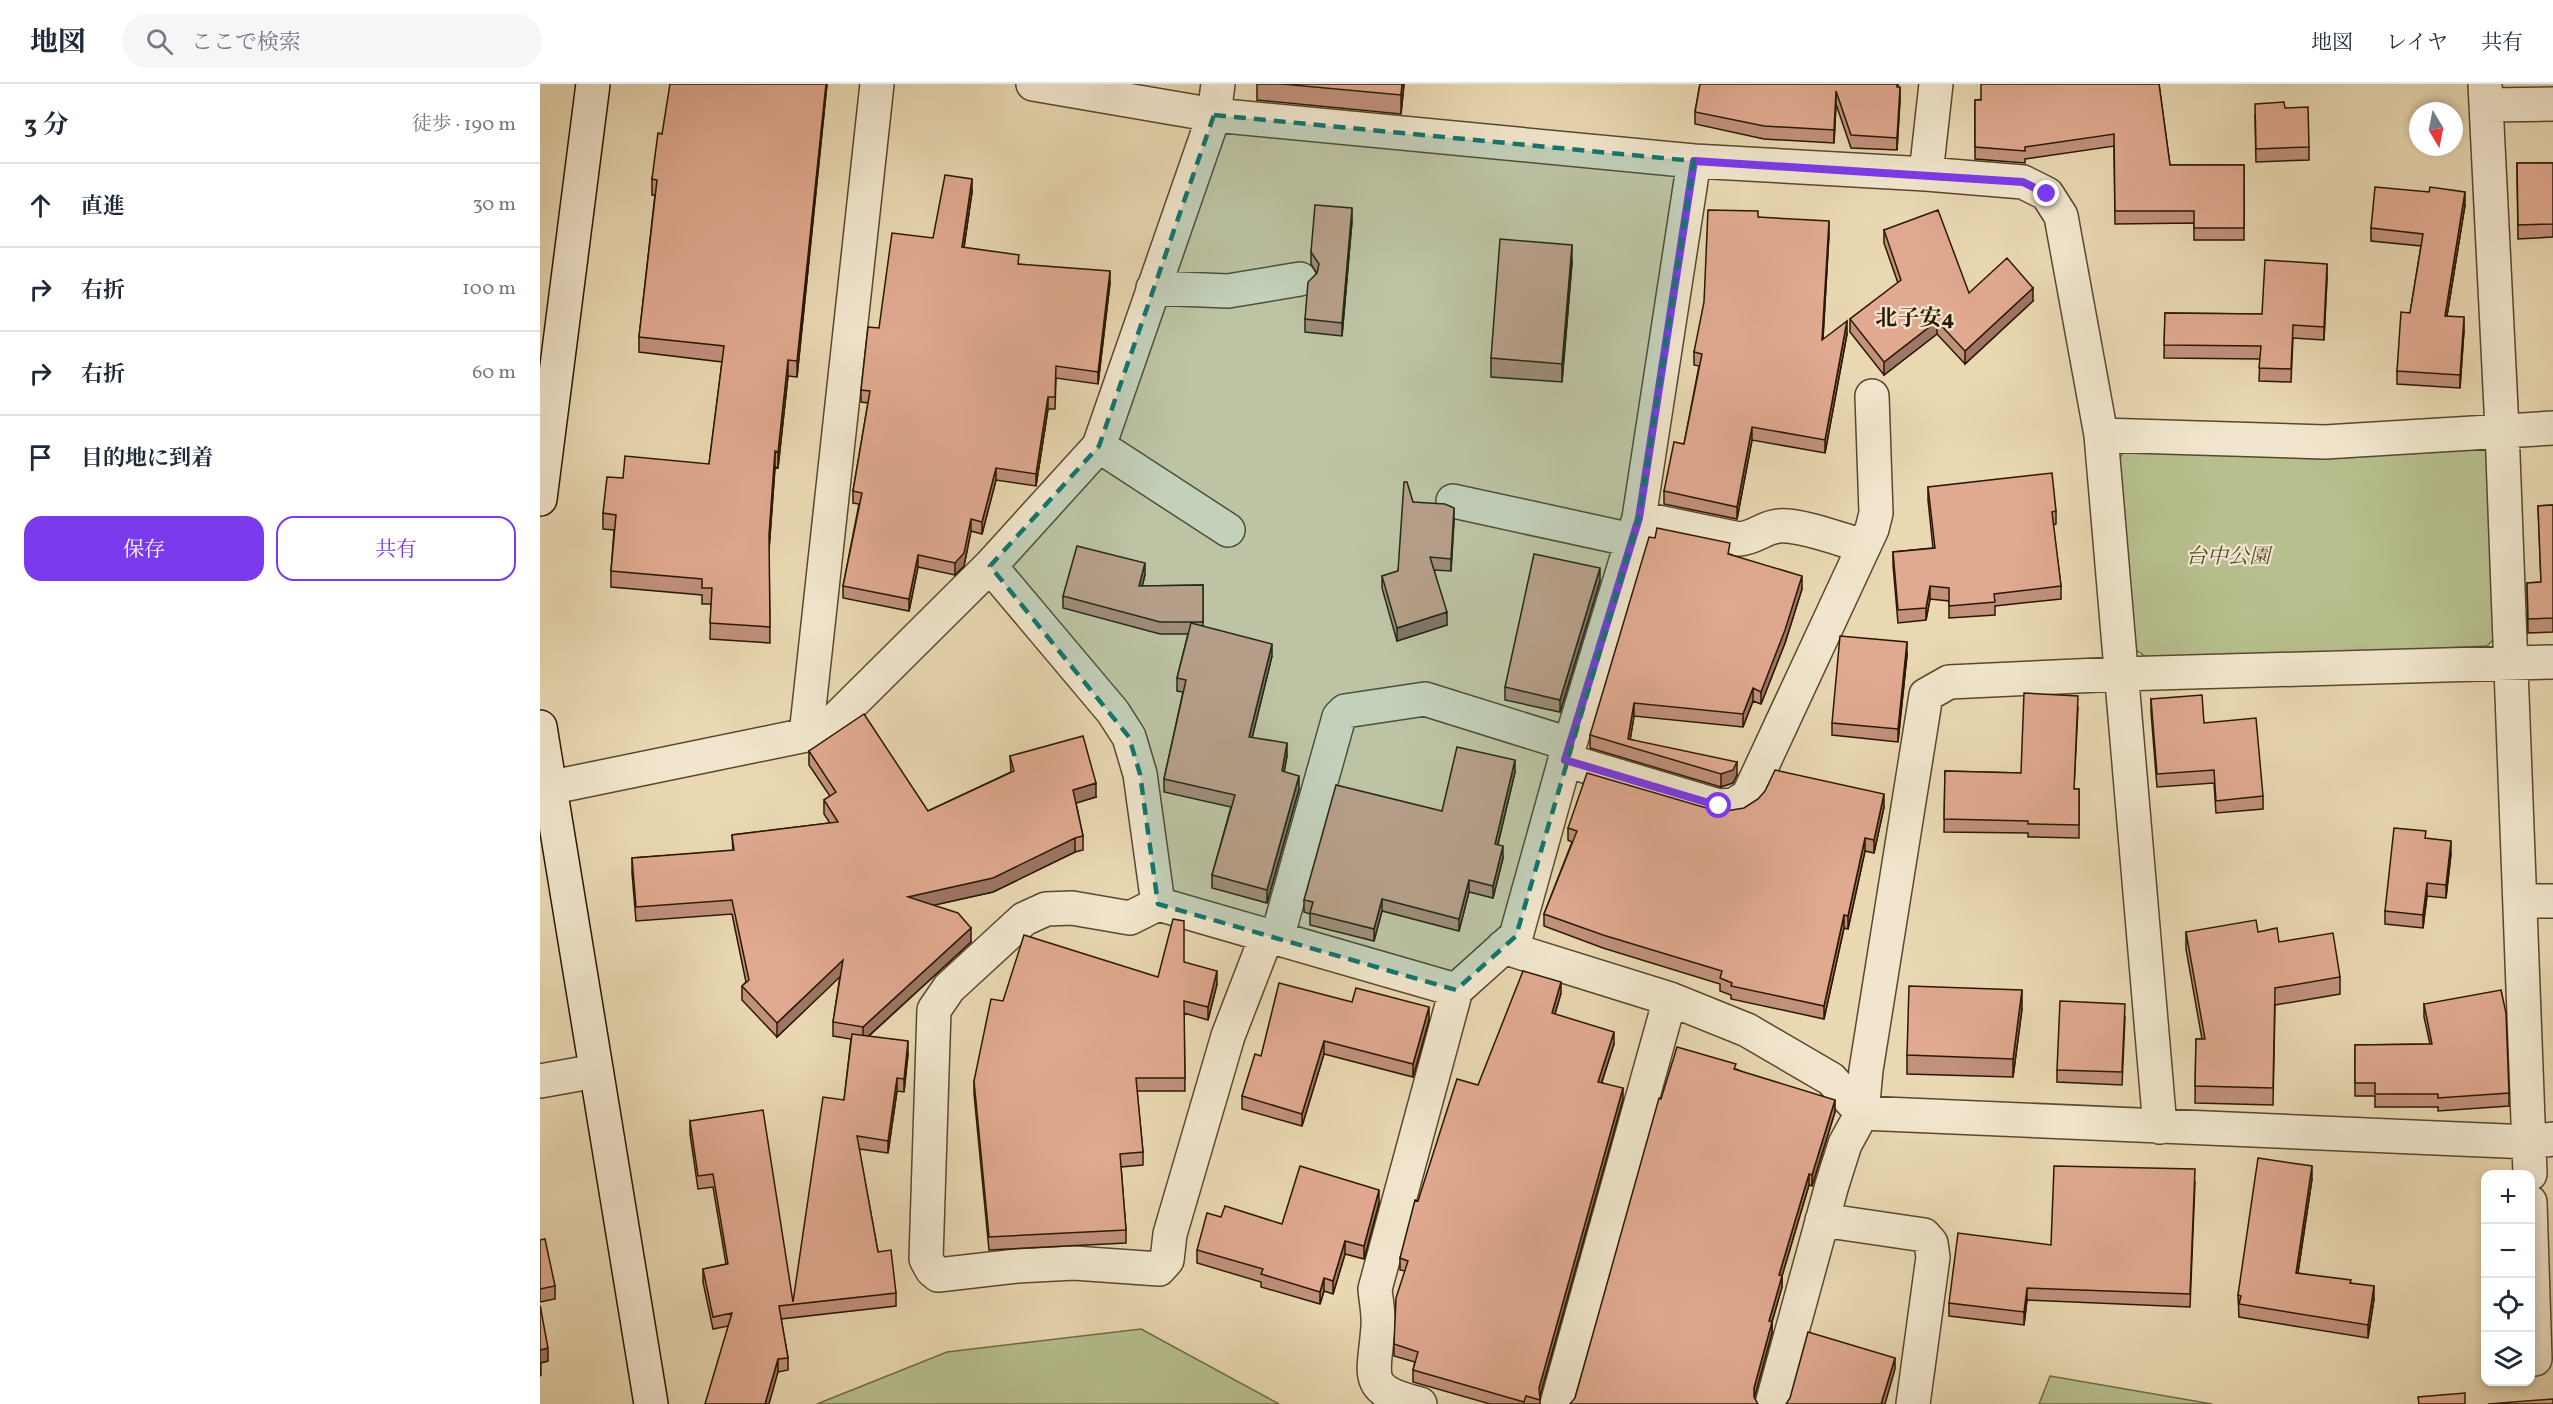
<!DOCTYPE html>
<html lang="ja">
<meta charset="utf-8">
<style>
:root{--surface:#fff;--page:#f6f6f7;--text:#1f2937;--muted:#747a83;--line:#e0e1e3;--accent:#7c3aed}
body{margin:0;font-family:Vollkorn,"Noto Serif JP",serif;background:var(--page);color:var(--text)}
.controls{position:absolute;right:18px;bottom:18px;display:grid;overflow:hidden;border-radius:12px;box-shadow:0 3px 9px #0003}
.controls button{width:54px;height:54px;display:grid;place-items:center;padding:0;border:0;border-bottom:2px solid var(--line);background:var(--surface);color:var(--text);font:30px sans-serif}
.compass{position:absolute;left:1869px;top:18px;width:54px;height:54px;border-radius:50%;background:var(--surface);box-shadow:0 3px 9px #0003;rotate:170deg}
.stop{position:absolute;width:18px;height:18px;margin:-14px;border:4px solid #7c3aed;border-radius:50%;background:#fff}
.stop.end{background:#7c3aed;border-color:#fff;box-shadow:0 2px 6px #0008}
.list{margin:0;padding:0;list-style:none}
h2{display:flex;justify-content:space-between;align-items:center;height:78px;margin:0;padding:0 24px;font-size:26px}
h2 small{font-size:20px;font-weight:400;color:var(--muted)}
.list li{display:grid;grid-template-columns:39px 1fr auto;gap:18px;align-items:center;box-sizing:border-box;height:84px;padding:0 24px;border-top:2px solid var(--line)}
.list b{display:block;font-size:22px;white-space:nowrap}
.list em{font-size:20px;font-style:normal;color:var(--muted)}
.actions{display:flex;gap:12px;padding:18px 24px}
.actions a{flex:1;padding:14px 0;border:2px solid var(--accent);border-radius:18px;text-align:center;font-size:21px;color:var(--accent)}
.actions .main{background:var(--accent);color:#fff}
.icon{flex:none;width:33px;height:33px;fill:none;stroke:currentColor;stroke-width:2;stroke-linecap:round;stroke-linejoin:round}
.map{position:relative;flex:none;width:2013px;height:1320px;overflow:hidden}
header{display:flex;align-items:center;gap:36px;box-sizing:border-box;height:84px;padding:0 30px;background:var(--surface);border-bottom:2px solid var(--line)}
header strong{font-size:28px}
nav{display:flex;gap:33px;margin-inline-start:auto;font-size:21px}
.search{width:420px;height:54px;background:var(--page);display:flex;align-items:center;gap:15px;box-sizing:border-box;padding:0 21px;border-radius:33px;color:var(--muted);font-size:22px}
main{display:flex}
aside{flex:1;background:var(--surface)}
.map>svg:first-child{display:block}
.green{fill:#b6bf8d;stroke:#706c48;stroke-width:1.5}
.lines{fill:none;stroke-linecap:round;stroke-linejoin:round}
.street-casing{stroke:#5a482e;stroke-width:36}
.secondary-casing{stroke:#2b1802;stroke-width:36}
.street{stroke:#f1e6cd;stroke-width:33}
.secondary{stroke:#f1e6cd;stroke-width:33}
.wall{fill:#c1917c;stroke:#2b1802;stroke-width:1.5}
.shaded-wall{fill:#9d7665;stroke:#2b1802;stroke-width:1.5}
.building{fill:#e0a990;stroke:#2b1802;stroke-width:1.5}
.route{stroke:#7c3aed;stroke-width:8}
.marked{fill:#0f766e;fill-opacity:0.2;stroke:#0f766e;stroke-width:4.5;stroke-dasharray:12 8;stroke-linejoin:round}
.labels{text-anchor:middle;stroke-width:4.5;stroke-linejoin:round;paint-order:stroke}
.park-label{font-size:21px;font-style:italic;fill:#554a2c;stroke:#f1e6cd}
.neighbourhood-label{font-size:22px;font-weight:bold;fill:#2b1802;stroke:#f1e6cd}
</style>
<header>
<strong>地図</strong>
<div class="search"><svg class="icon" aria-label="search" viewBox="0 0 24 24"><circle cx="10" cy="10" r="6"/><path d="M15 15l6 6"/></svg>ここで検索</div>
<nav><a>地図</a><a>レイヤ</a><a>共有</a></nav>
</header>
<main>
<aside>
<h2>3 分<small>徒歩 · 190 m</small></h2>
<ul class="list">
<li><svg class="icon" aria-label="ahead" viewBox="0 0 24 24"><path d="M12 20V5M6 11l6-6 6 6"/></svg><div><b>直進</b></div><em>30 m</em></li>
<li><svg class="icon" aria-label="right" viewBox="0 0 24 24"><path d="M7 20v-9h11M14 6l5 5-5 5"/></svg><div><b>右折</b></div><em>100 m</em></li>
<li><svg class="icon" aria-label="right" viewBox="0 0 24 24"><path d="M7 20v-9h11M14 6l5 5-5 5"/></svg><div><b>右折</b></div><em>60 m</em></li>
<li><svg class="icon" aria-label="arrive" viewBox="0 0 24 24"><path d="M6 21V4h12l-3 4 3 4H6"/></svg><div><b>目的地に到着</b></div></li>
</ul>
<div class="actions"><a class="main">保存</a><a>共有</a></div>
</aside>
<div class="map">
<svg width="2013" height="1320" viewBox="0 0 2013 1320">
<rect width="100%" height="100%" fill="#e9d8b2"/>
<filter id="stains"><feTurbulence type="fractalNoise" baseFrequency=".00333" numOctaves="4"/><feColorMatrix values="0 0 0 0 .2 0 0 0 0 .09 0 0 0 0 .02 0 0 0 .5 -.17"/></filter>
<radialGradient id="worn" r=".72"><stop offset=".6" stop-color="#630" stop-opacity="0"/><stop offset="1" stop-color="#630" stop-opacity=".3"/></radialGradient>
<path class="green" d="M1935 358 1946 366 1952 380 1956 553 1947 562 1612 577 1593 564 1577 380 1582 370 1591 365 1778 375Z
M601 1245 739 1320H277L407 1268Z
M1510 1292 1672 1320H1499Z"/>
<g class="lines">
<g class="street-casing">
<path id="street" d="M493 0 674 31 1154 77 1386 90 1483 98 1507 110 1521 132 1561 351 1620 1043
M1945 0 1962 345 1990 1090
M1946 21 2013 20
M1386 90 1396 0
M613 204 688 207 760 195
M1561 351 1785 358 2013 344
M559 362 688 446
M913 417 1092 456
M1099 434 1199 455C1215 454 1224 443 1239 442 1260 440 1302 456 1323 462
M450 482 573 628 589 653 600 690 618 820
M266 651 337 0
M1025 676 1179 722 1194 721 1208 712 1332 445 1336 429 1332 312
M8 704 266 651 287 644 450 482 559 362 674 31 678 0
M1981 817H2013
M727 851 688 952 630 1150 627 1176 619 1185 534 1179 477 1182 398 1191 392 1186 386 1175 394 926 409 904 484 835 506 825 532 824 590 834 618 820 916 906
M737 854 799 633 805 627 885 615 1029 660
M963 863 1130 915 1207 946 1291 995 1322 1029 1989 1058 2013 1055
M0 997 56 987
M1990 1118 1995 1275
M1282 1136 1384 1151 1391 1159 1393 1173 1373 1320
M880 1320C820 1305 835 1292 838 1242 839 1230 836 1217 835 1205L916 906 976 852 1025 676 1099 434 1154 77
M1017 1320 1130 915
M1232 1320 1292 1101 1305 1060 1322 1029 1326 986 1386 611 1409 598 1580 590 2013 578"/>
</g>
<g class="secondary-casing">
<path id="secondary" d="M0 415 53 0
M0 643 111 1320"/>
</g>
<use href="#street" class="street"/>
<use href="#secondary" class="secondary"/>
</g>
<path class="wall" d="M287 0 257 293 248 292 238 384 235 383 229 465 230 559 170 555 171 520H162V511L71 503V487L74 446 63 445V429L83 394 169 380 182 278 99 268V253L115 111H112V95L122 50Z
M717 0H864L861 30 717 16Z
M1160 0H1358L1360 16 1357 66 1311 64 1296 20 1294 59 1224 55 1155 40V28Z
M1619 0 1630 81H1704V156H1654V139L1575 140 1574 62 1485 75V79L1435 75V16Z
M1715 32 1769 63V76L1716 78Z
M1977 79H2013V153L1978 155Z
M432 108 424 164 479 180 570 199 558 300 516 294 515 325H508L496 402 456 396 442 450 431 447 424 482 415 491 378 483 369 527 303 514V502L319 420 313 419V407L328 319 321 318V306L393 154Z
M1925 121 1907 232 1924 246 1920 304 1857 300V287L1870 229 1881 162 1831 157V144Z
M1218 133 1289 150 1283 255 1307 250 1285 369 1212 356 1197 435 1124 420V407L1144 360 1159 282 1154 281V268Z
M812 137 802 252 765 248V235L777 190 771 180V168Z
M1344 146 1429 209 1493 217 1425 280 1397 250 1344 291 1310 248V235L1358 199 1344 159Z
M1032 179 1022 298 951 293V274Z
M1787 193 1784 256 1753 254 1751 298 1719 297 1720 275 1624 274 1625 229 1722 230Z
M1388 403 1516 427V440L1513 441 1521 502V515L1455 522V531L1409 534V517L1390 515 1386 536 1358 539 1353 481V468L1393 464 1388 416Z
M873 418 914 436 911 487 894 486 907 541 857 557 842 504V492L858 487Z
M2013 421V548L1988 549 1987 499 2001 498 1998 422Z
M1190 470 1262 505 1245 559 1221 620 1213 617 1203 643 1094 632 1090 655 1197 691 1193 699 1181 703 1050 664V651Z
M605 491 602 502 663 501V543L732 572 712 654 747 672 744 688 759 705 727 819 672 804V791L691 723 624 708V695L643 608 637 607V594L648 550H620L523 524V512Z
M1060 497 1020 628 965 616V603Z
M1367 571 1358 658 1292 651V639Z
M1611 615 1723 712V725L1676 729 1674 699 1617 703 1611 628Z
M1538 624 1534 705H1539V754L1488 753V749L1404 748 1405 687 1481 689Z
M269 667 388 727 471 688 470 672 556 713 536 719 543 752V766L535 768 453 808 393 821 431 858 329 952 368 970 364 1008 357 1007 348 1069 319 1065 338 1168 356 1209V1222L241 1235 248 1274V1286L238 1288 188 1242 173 1245 163 1198V1185L186 1180 173 1103 158 1105 150 1050V1037L253 1218 304 1016 311 955 293 952V938L300 892 237 953 202 916V902L206 898 192 830 96 837 92 789V774L193 767 192 751 290 739 284 730V716L290 712 269 681Z
M975 688 958 760 963 774 953 814 929 808 919 847 842 827 834 857 770 841V830L764 828V816L902 727Z
M1344 723 1334 769 1325 767 1308 845 1304 844 1284 935 1191 915V911L1180 907V900L1063 864 1004 842V830L1032 758 1028 756V744L1180 728Z
M1886 755 1911 770 1906 814 1887 812 1883 844 1845 840V827Z
M1646 848H1718L1739 858 1800 893V910L1735 921 1733 1021 1655 1019 1656 955H1662L1646 865Z
M644 878 677 900 668 936 644 929 645 1007H597L603 1068V1081L581 1083 586 1146V1159L449 1166 434 1010V997L463 917 618 893Z
M1021 909 1015 930 1074 960 1062 998 1083 1015 1000 1312V1320H950L873 1298V1286L875 1278 854 1272V1260L865 1187 860 1186V1174L878 1117 938 1001Z
M812 918 889 936 873 993 784 970 762 1042 702 1025V1012L721 972Z
M1884 920 1969 1009V1022L1898 1027V1023H1835V1012H1815V961L1890 960 1884 933Z
M1482 925 1473 993 1367 990V971Z
M1585 933 1582 1001 1517 998V986Z
M1196 985 1295 1028 1272 1102 1269 1101 1242 1192V1203L1232 1238V1249L1214 1314H1035L1121 1015Z
M1772 1095 1758 1189 1811 1199 1834 1215 1828 1254 1699 1233 1698 1211Z
M1655 1098 1650 1223 1487 1216 1484 1241 1409 1232V1219L1511 1161Z
M839 1119 824 1175 805 1170 793 1210 784 1207 780 1220 721 1203V1198L657 1179V1166L681 1133 742 1140Z
M0 1156 15 1202V1215L0 1218Z
M0 1221 8 1277 1 1279V1291L0 1292Z"/>
<path class="shaded-wall" d="M286 0H287L257 293V277Z
M862 0H864L861 30V11Z
M1360 3V16L1357 66V54Z
M1296 7V20L1294 59V46Z
M432 95V108L422 176V163Z
M1925 108V121L1905 244V232Z
M812 124V137L802 252V239Z
M1289 137V150L1282 269V256Z
M1032 161V179L1022 298V280Z
M1787 180V193L1784 256V243Z
M570 187V199L558 300V288Z
M1493 204V217L1425 280V267Z
M1924 233V246L1920 304V291Z
M1307 237V250L1285 369V356Z
M1397 237V250L1344 291V278Z
M248 276V292L238 384V368Z
M508 313V325L496 402V390Z
M1212 343V356L1197 435V423Z
M235 367V383L229 467V451Z
M456 384V396L442 450V438Z
M914 424V436L911 487V475Z
M431 435V447L424 482 415 491V479Z
M378 471V483L369 527V515Z
M605 479V491L599 514V502Z
M1060 484V497L1020 628V616Z
M1262 492V505L1245 559 1221 620V608Z
M1390 502V515L1386 536V524Z
M907 528V541L857 557V544Z
M1367 558V571L1358 658V645Z
M732 560V572L709 666V653Z
M1213 604V617L1203 643V630Z
M1094 619V632L1089 663 1088 655Z
M747 659V672L742 700V687Z
M975 676V688L955 772V760Z
M1197 678V691L1193 699 1181 703V690Z
M759 692V705L727 819V806Z
M556 699V713L533 720V706Z
M1344 710V723L1334 769V756Z
M535 754V768L453 808 368 827V813Z
M1325 754V767L1308 845V832Z
M1911 757V770L1906 814V801Z
M963 762V774L953 814V802Z
M929 796V808L919 847V835Z
M1887 799V812L1883 844V831Z
M842 815V827L834 857V845Z
M1304 831V844L1284 935V922Z
M431 844V858L323 957V943Z
M303 876V890L237 953V939Z
M677 887V900L668 936V923Z
M1021 898V909L1012 940V929Z
M1482 906V925L1473 993V975Z
M889 923V936L873 993V980Z
M1074 948V960L1058 1009V998Z
M368 957V970L364 1008V995Z
M784 957V970L762 1042V1030Z
M357 994V1007L348 1069V1057Z
M1083 1004V1015L999 1315V1304Z
M1295 1016V1028L1272 1102V1091Z
M1772 1082V1095L1756 1201V1189Z
M1269 1090V1101L1239 1202V1191Z
M839 1106V1119L824 1175V1162Z
M805 1157V1170L793 1210V1197Z
M1242 1192V1203L1229 1248V1237Z
M784 1194V1207L780 1220V1208Z
M1834 1202V1215L1828 1254V1241Z
M1487 1204V1216L1484 1241V1228Z
M1232 1238V1249L1214 1315V1304Z
M8 1264V1277L0 1279V1266Z
M1355 1274V1285L1345 1320H1341Z
M238 1275V1288L229 1320H225Z"/>
<path class="building" d="M130 0H286L257 277 248 276 238 368 235 367 229 451 230 543 170 539 172 504H162V495L71 487 76 431 63 429 67 393 83 394 85 372 169 380 184 262 99 253 117 96 112 95 118 49 122 50Z
M742 0H862L861 11Z
M1160 0H1357V3H1360L1357 54 1311 51 1296 7 1294 46 1224 42 1155 28Z
M1441 0H1619L1630 81H1704V144H1654V127H1575L1574 50 1485 63V67L1435 63V16H1441Z
M1744 18 1745 24 1768 23 1769 63 1716 65 1715 20Z
M1977 79H2013V140L1978 141Z
M405 91 432 95 422 163 479 171 478 180 570 187 558 288 516 282 515 313H508L496 390 456 384 442 438 431 435 424 469 415 479 378 471 369 515 303 502 322 409 313 407 330 307 321 306 328 243 339 244 352 149 393 154Z
M1835 103 1889 108 1890 103 1925 108 1905 232 1924 233 1920 291 1857 287 1861 228 1870 229 1883 150 1831 144Z
M775 121 812 124 802 239 765 235 768 198 777 189 779 180 771 168Z
M1168 126 1218 127V133L1289 137 1282 256 1307 237 1285 356 1212 343 1197 423 1124 407 1134 358 1144 360 1162 270 1154 268 1164 218Z
M1398 126 1429 209 1467 174 1493 204 1425 267 1397 237 1344 278 1310 235 1361 196 1344 146Z
M960 155 1032 161 1022 280 951 274Z
M1725 176 1787 180 1784 243 1753 241 1751 285 1719 284 1721 262 1624 261 1625 229 1722 230Z
M1512 389 1516 427 1512 428 1521 502 1454 510 1455 518 1409 522V504L1390 502 1386 524 1358 526 1353 468 1395 464 1388 403Z
M864 398H867L873 418 905 420 914 424 911 475 890 473 907 528 857 544 842 492 858 487Z
M2013 421V534L1988 535 1987 499 2001 498 1998 422Z
M1117 444 1190 459 1188 470 1262 492 1245 546 1221 608 1213 604 1203 630 1094 619 1088 655 1197 678 1193 686 1181 690 1050 651 1109 453 1115 454Z
M537 462 605 479 599 502 663 501V538H620L523 512Z
M994 470 1060 484 1020 616 965 603Z
M651 539 732 560 709 653 747 659 742 687 759 692 727 806 672 791 695 711 624 695 646 596 637 594Z
M1300 552 1367 558 1358 645 1292 639Z
M1484 609 1538 612 1534 705H1539V741L1488 740V737L1404 735 1405 687 1481 689Z
M1662 611 1664 639 1716 634 1723 712 1676 717 1674 686 1617 690 1611 615Z
M324 630 388 727 474 687 470 672 543 652 556 699 533 706 543 752 535 754 453 794 368 813 418 829 431 844 323 943 293 938 303 876 237 939 202 902 209 896 192 816 96 823 92 774 194 766 192 751 298 738 284 716 296 708 269 667Z
M917 663 975 676 955 760 963 762 953 802 929 796 919 835 842 815 834 845 770 829 773 818 764 816 796 701 902 727Z
M1235 686 1344 710 1334 756 1325 754 1308 832 1304 831 1284 922 1191 902 1192 899 1180 894 1182 887 1063 851 1004 830 1037 747 1028 744 1047 689 1180 728 1204 724 1218 715 1225 707Z
M1854 744 1886 747 1885 754 1911 757 1906 801 1887 799 1883 831 1845 827Z
M633 835 644 837V878L677 887 668 923 644 917 645 994H596L603 1068 580 1070 586 1146 449 1153 434 997 451 915 463 917 484 851 618 893Z
M1716 836 1718 848 1737 844 1739 858 1793 849 1800 893 1735 904 1733 1004 1655 1002 1656 955H1665L1646 848Z
M983 887 1021 898 1012 929 1074 948 1058 998 1083 1004 999 1304 1000 1316 986 1312 984 1318 873 1286 878 1268 854 1260 856 1214 868 1177 860 1174 875 1116 878 1117 917 995 938 1001Z
M739 899 812 918 816 904 889 923 873 980 784 957 762 1030 702 1012 715 970 721 972Z
M1369 902 1482 906 1473 975 1367 971Z
M1961 906 1966 929 1969 1009 1898 1014V1010H1835V999H1815V961L1892 960 1884 920Z
M1520 917 1585 920 1582 988 1517 986Z
M312 950 368 957 364 995 357 994 348 1057 317 1052 338 1168 351 1166 356 1209 239 1222 248 1274 238 1275 225 1320H165L192 1229 173 1233 163 1185 188 1180 173 1090 158 1092 150 1037 223 1026 253 1218 283 1013 304 1016Z
M1137 963 1196 980 1194 985 1295 1016 1272 1091 1269 1090 1239 1191 1242 1192 1229 1237 1232 1238 1214 1304V1313L1218 1320H1030L1035 1314 1119 1014 1121 1015Z
M1718 1074 1772 1082 1756 1189 1811 1196 1810 1199 1834 1202 1828 1241 1699 1220 1701 1212 1698 1211Z
M760 1082 839 1106 824 1162 805 1157 793 1197 784 1194 780 1208 721 1190 723 1185 657 1166 667 1129 681 1133 685 1122 742 1140Z
M1514 1082 1655 1085 1650 1210 1487 1204 1484 1228 1409 1219 1418 1149 1511 1161Z
M5 1155 15 1202 0 1205V1156Z
M0 1221 8 1264 0 1266Z
M1268 1248 1355 1274 1341 1320H1246L1250 1314Z
M1925 1309V1320H1879L1878 1313Z
M2013 1315V1320H1948Z"/>
<g class="lines">
<path class="route" d="M1179 722 1025 676 1099 434 1154 77 1483 98 1507 110"/>
</g>
<path class="marked" d="M674 31 1154 77 1099 434 976 852 916 906 618 820 600 690 589 653 450 482 559 362Z"/>
<g class="labels">
<g class="park-label">
<text x="1688" y="479">台中公園</text>
</g>
<g class="neighbourhood-label">
<text x="1375" y="241">北子安4</text>
</g>
</g>
<rect width="100%" height="100%" filter="url(#stains)"/>
<rect width="100%" height="100%" fill="url(#worn)"/>
</svg>
<div class="controls">
<button>+</button>
<button>−</button>
<button><svg class="icon" aria-label="locate" viewBox="0 0 24 24"><circle cx="12" cy="12" r="6"/><path d="M12 2v4M12 18v4M2 12h4M18 12h4"/></svg></button>
<button><svg class="icon" aria-label="layers" viewBox="0 0 24 24"><path d="M12 4l9 5-9 5-9-5zM3 14l9 5 9-5"/></svg></button>
</div>
<svg class="compass" viewBox="-18 -18 36 36"><path d="M0-13l5 13h-10z" fill="#e53935"/><path d="M0 13l5-13h-10z" fill="#747a83"/></svg>
<div class="stop" style="left:1179px;top:722px"></div>
<div class="stop end" style="left:1507px;top:110px"></div>
</div>
</main>
